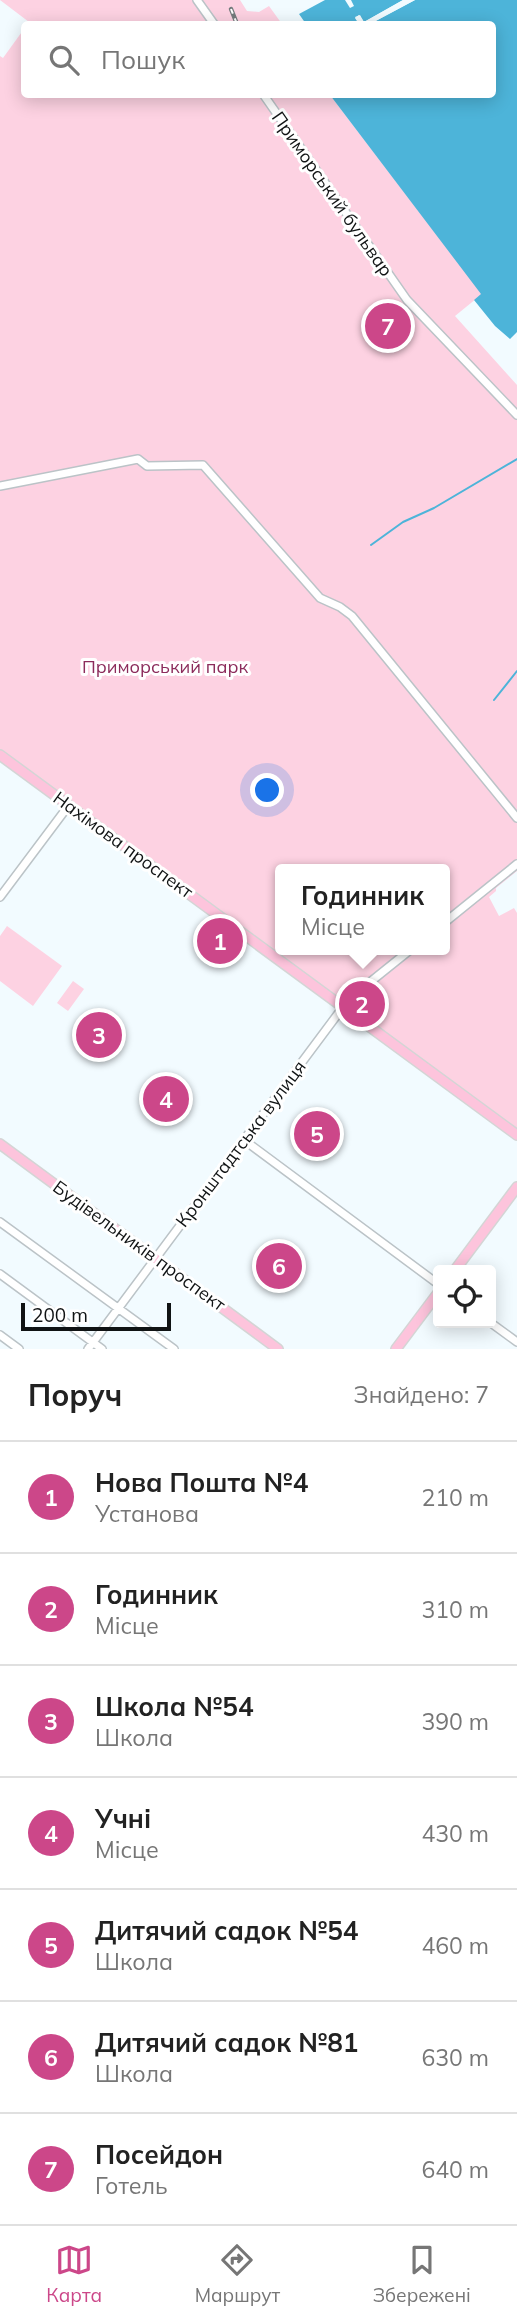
<!DOCTYPE html>
<html lang="uk">
<meta charset="utf-8">
<style>
:root{--surface:#fff;--page:#f6f6f6;--text:#222;--muted:#767676;--line:#e0e0e0;--accent:#cc4789}
body{margin:0;font-family:Mulish,sans-serif;background:var(--page);color:var(--text)}
.controls{position:absolute;right:21px;bottom:21px;display:grid;overflow:hidden;border-radius:7px;box-shadow:0 4px 18px #0003}
.controls button{width:63px;height:63px;display:grid;place-items:center;padding:0;border:0;border-bottom:2px solid var(--line);background:var(--surface);color:var(--text);font:35px sans-serif}
.scale{position:absolute;left:21px;bottom:18px;width:150px;box-sizing:border-box;padding-left:7px;border:4px solid #101314;border-top:0;font-size:19px;line-height:24px;white-space:nowrap;color:#101314;-webkit-text-stroke:5px #fff;paint-order:stroke}
.you{position:absolute;left:268px;top:791px;width:24px;height:24px;margin:-18px;border:5px solid #fff;border-radius:50%;background:#1a73e8;box-shadow:0 0 0 10px #1a73e833}
.badge{display:grid;place-items:center;width:46px;height:46px;border-radius:50%;background:var(--accent);color:#fff;font-size:23px;font-weight:700}
.pin{position:absolute;translate:-50% -50%;border:4px solid #fff;box-shadow:0 2px 7px #0006}
.popup{position:absolute;left:275px;top:864px;width:175px;height:91px;box-sizing:border-box;display:grid;place-content:center;border-radius:7px;background:var(--surface);filter:drop-shadow(0 2px 5px #0005);font-size:23px;white-space:nowrap;color:var(--muted)}
.popup b{font-size:26px;color:var(--text)}
.popup::after{content:'';position:absolute;left:50%;top:100%;margin-left:-14px;border:14px solid transparent;border-top-color:var(--surface)}
.list{margin:0;padding:0;list-style:none}
h2{display:flex;justify-content:space-between;align-items:center;height:91px;margin:0;padding:0 28px;font-size:30px}
h2 small{font-size:23px;font-weight:400;color:var(--muted)}
.list li{display:grid;grid-template-columns:46px 1fr auto;gap:21px;align-items:center;box-sizing:border-box;height:112px;padding:0 28px;border-top:2px solid var(--line)}
.list b{display:block;font-size:26px;white-space:nowrap}
.list p{margin:0;font-size:23px;white-space:nowrap;color:var(--muted)}
.list em{font-size:23px;font-style:normal;color:var(--muted)}
.icon{flex:none;width:38px;height:38px;fill:none;stroke:currentColor;stroke-width:2;stroke-linecap:round;stroke-linejoin:round}
.map{position:relative;flex:none;width:517px;height:1349px;overflow:hidden}
.search{position:absolute;background:var(--surface);box-shadow:0 4px 18px #0003;left:21px;right:21px;top:21px;height:77px;display:flex;align-items:center;gap:18px;box-sizing:border-box;padding:0 24px;border-radius:7px;color:var(--muted);font-size:26px}
.sheet{height:875px;background:var(--surface)}
nav{display:flex;justify-content:space-around;align-items:center;box-sizing:border-box;height:98px;border-top:2px solid var(--line);background:var(--surface);font-size:19px;color:var(--muted)}
nav a{display:grid;justify-items:center;gap:4px}
nav .on{color:var(--accent)}
.map>svg:first-child{display:block}
.green{fill:#fdd2e2;fill-rule:evenodd}
.water{fill:#4db4d9}
.pier{fill:#f2fbff}
.lines{fill:none;stroke-linecap:round;stroke-linejoin:round}
.stream{stroke:#4db4d9;stroke-width:2}
.minor-casing{stroke:#bbc3c7;stroke-width:10}
.major-casing{stroke:#d4d5d5;stroke-width:12}
.minor{stroke:#fff;stroke-width:7}
.major{stroke:#fdc4dc;stroke-width:9}
.rail-casing{stroke:#757b7d;stroke-width:4.5}
.rail{stroke:#fff;stroke-width:2;stroke-dasharray:5;stroke-linecap:butt}
.labels{text-anchor:middle;stroke-width:6;stroke-linejoin:round;paint-order:stroke}
.street-label{font-size:18px;fill:#101314;stroke:#fff}
.park-label{font-size:18px;fill:#8c2c5c;stroke:#fff}
</style>
<div class="map">
<svg width="517" height="1349" viewBox="0 0 517 1349">
<rect width="100%" height="100%" fill="#f2fbff"/>
<path class="green" d="M0 0H194L210 24H28L29 22Z
M201 0H240L247 11 259 12 269 6 282 24H218Z
M24 29V94L258 95 404 301 517 420V871L496 888V891L489 897 499 916 514 908 517 913V1136L0 752V487L135 460 132 456 0 482V56L3 58ZM280 869H444V950H280Z
M266 95H330L482 294 455 316 517 385V411L409 298Z
M7 926 62 966 33 1006 0 981V936Z
M73 981 84 989 68 1011 57 1003Z"/>
<path class="water" d="M325 0H345L350 8 354 6 351 0H403L364 22 359 15 355 18 359 24H306L299 14Z
M415 0H517V332L510 339 495 326 474 300 481 294 330 95 492 94V24H370Z"/>
<path class="pier" d="M403 0H415L370 24H359L355 17 360 15 364 22Z"/>
<g class="lines">
<path class="stream" d="M371 545 403 522 434 508 517 459
M494 700 517 671"/>
<g class="minor-casing">
<path id="minor" d="M197 0 214 24
M263 94 407 300 517 415
M0 486 138 459 147 466 203 465 320 598 340 607 352 616 517 818
M0 897 69 805
M444 923 517 864
M244 1140 438 1284
M0 1222 174 1349
M0 1274 102 1349
M491 1323 517 1342
M0 1335 19 1349
M88 1349 349 999 410 950"/>
</g>
<g class="major-casing">
<path id="major" d="M0 755 517 1135
M0 1144 278 1349
M455 1270 517 1187
M396 1349 438 1293"/>
</g>
<use href="#minor" class="minor"/>
<use href="#major" class="major"/>
<g class="rail-casing">
<path id="rail" d="M231 9 237 24"/>
</g>
<use href="#rail" class="rail"/>
</g>
<g class="labels">
<g class="street-label">
<text transform="translate(332 194) rotate(55)" y="6">Приморський бульвар</text>
<text transform="translate(123 845) rotate(36)" y="6">Нахімова проспект</text>
<text transform="translate(241 1144) rotate(-53)" y="6">Кронштадтська вулиця</text>
<text transform="translate(139 1246) rotate(36)" y="6">Будівельників проспект</text>
</g>
<g class="park-label">
<text x="165" y="673">Приморський парк</text>
</g>
</g>
</svg>
<div class="controls">
<button><svg class="icon" aria-label="locate" viewBox="0 0 24 24"><circle cx="12" cy="12" r="6"/><path d="M12 2v4M12 18v4M2 12h4M18 12h4"/></svg></button>
</div>
<div class="scale">200 m</div>
<div class="you"></div>
<div class="pin badge" style="left:220px;top:941px">1</div>
<div class="pin badge" style="left:362px;top:1004px">2</div>
<div class="popup"><b>Годинник</b>Місце</div>
<div class="pin badge" style="left:99px;top:1035px">3</div>
<div class="pin badge" style="left:166px;top:1099px">4</div>
<div class="pin badge" style="left:317px;top:1134px">5</div>
<div class="pin badge" style="left:279px;top:1266px">6</div>
<div class="pin badge" style="left:388px;top:326px">7</div>
<div class="search"><svg class="icon" aria-label="search" viewBox="0 0 24 24"><circle cx="10" cy="10" r="6"/><path d="M15 15l6 6"/></svg>Пошук</div>
</div>
<section class="sheet">
<h2>Поруч<small>Знайдено: 7</small></h2>
<ul class="list">
<li><span class="badge">1</span><div><b>Нова Пошта №4</b><p>Установа</p></div><em>210 m</em></li>
<li><span class="badge">2</span><div><b>Годинник</b><p>Місце</p></div><em>310 m</em></li>
<li><span class="badge">3</span><div><b>Школа №54</b><p>Школа</p></div><em>390 m</em></li>
<li><span class="badge">4</span><div><b>Учні</b><p>Місце</p></div><em>430 m</em></li>
<li><span class="badge">5</span><div><b>Дитячий садок №54</b><p>Школа</p></div><em>460 m</em></li>
<li><span class="badge">6</span><div><b>Дитячий садок №81</b><p>Школа</p></div><em>630 m</em></li>
<li><span class="badge">7</span><div><b>Посейдон</b><p>Готель</p></div><em>640 m</em></li>
</ul>
</section>
<nav>
<a class="on"><svg class="icon" aria-label="map" viewBox="0 0 24 24"><path d="M3 6l6-2 6 2 6-2v14l-6 2-6-2-6 2zM9 4v14M15 6v14"/></svg>Карта</a>
<a><svg class="icon" aria-label="directions" viewBox="0 0 24 24"><path d="M12 3l9 9-9 9-9-9zM9 14v-3h6M13 9l2 2-2 2"/></svg>Маршрут</a>
<a><svg class="icon" aria-label="saved" viewBox="0 0 24 24"><path d="M7 4h10v16l-5-4-5 4z"/></svg>Збережені</a>
</nav>
